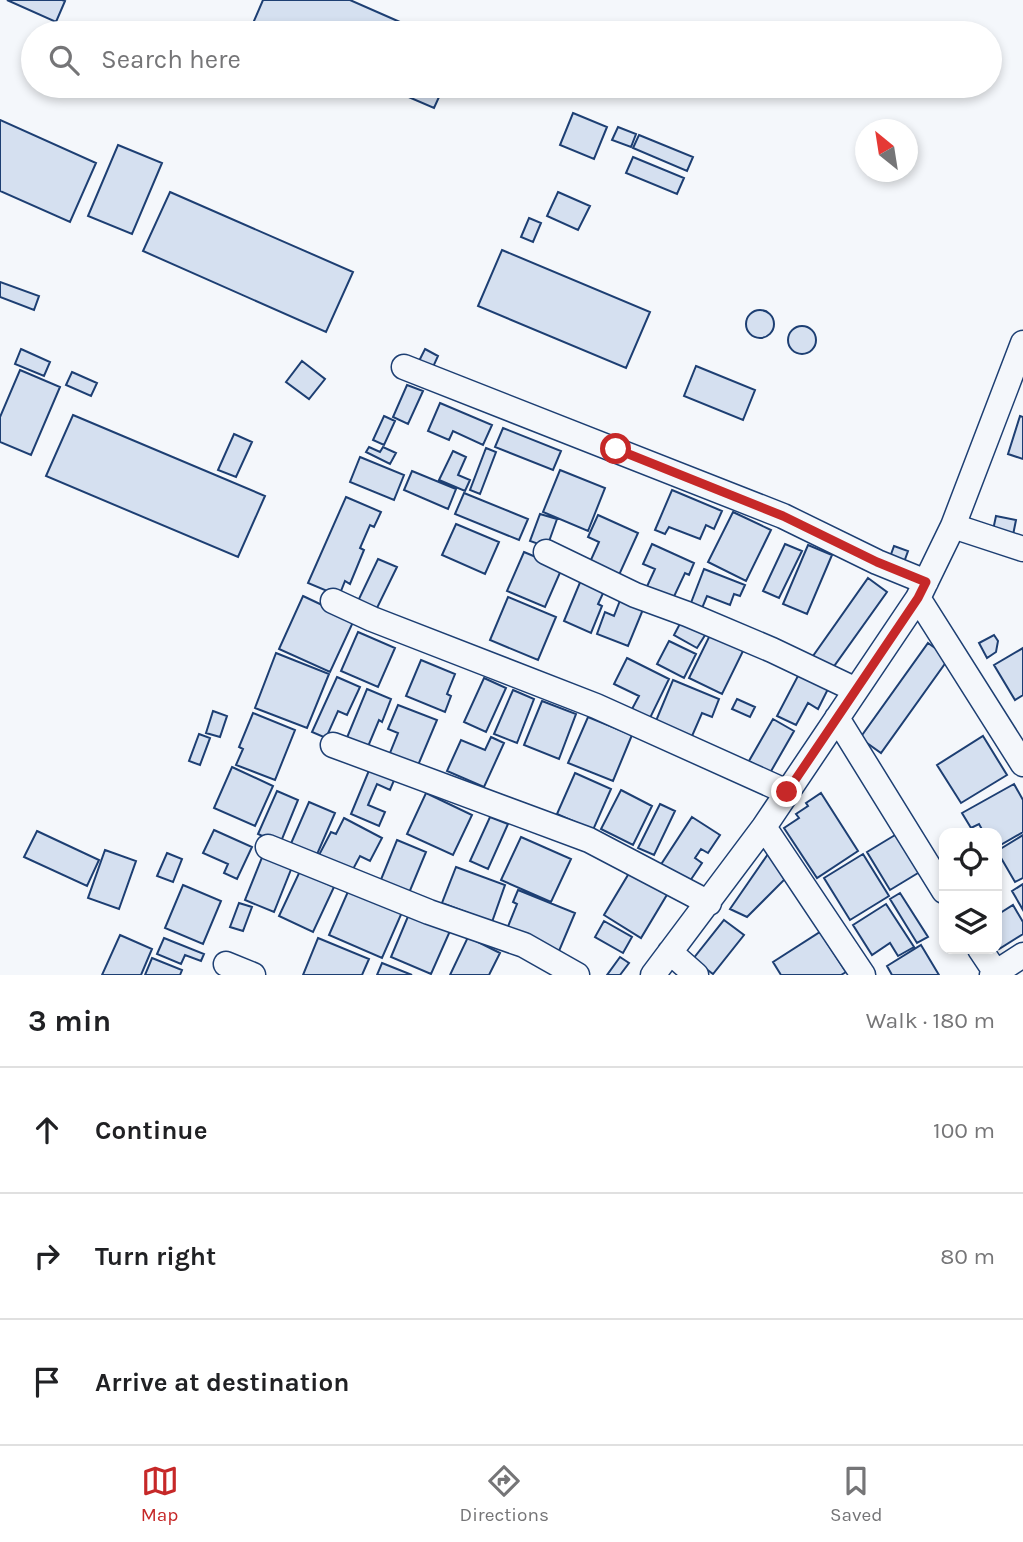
<!DOCTYPE html>
<meta charset="utf-8">
<style>
:root{--surface:#fff;--page:#f6f6f6;--text:#202124;--muted:#757577;--line:#e0e0e0;--accent:#c62828}
body{margin:0;font-family:Karla,sans-serif;background:var(--page);color:var(--text)}
.controls{position:absolute;right:21px;bottom:21px;display:grid;overflow:hidden;border-radius:14px;box-shadow:0 4px 10px #0003}
.controls button{width:63px;height:63px;display:grid;place-items:center;padding:0;border:0;border-bottom:2px solid var(--line);background:var(--surface);color:var(--text);font:35px sans-serif}
.compass{position:absolute;left:855px;top:119px;width:63px;height:63px;border-radius:50%;background:var(--surface);box-shadow:0 4px 10px #0003;rotate:330deg}
.stop{position:absolute;width:21px;height:21px;margin:-16px;border:5px solid #c62828;border-radius:50%;background:#fff}
.stop.end{background:#c62828;border-color:#fff;box-shadow:0 2px 7px #0008}
.list{margin:0;padding:0;list-style:none}
h2{display:flex;justify-content:space-between;align-items:center;height:91px;margin:0;padding:0 28px;font-size:30px}
h2 small{font-size:23px;font-weight:400;color:var(--muted)}
.list li{display:grid;grid-template-columns:46px 1fr auto;gap:21px;align-items:center;box-sizing:border-box;height:126px;padding:0 28px;border-top:2px solid var(--line)}
.list b{display:block;font-size:26px;white-space:nowrap}
.list em{font-size:23px;font-style:normal;color:var(--muted)}
.icon{flex:none;width:38px;height:38px;fill:none;stroke:currentColor;stroke-width:2;stroke-linecap:round;stroke-linejoin:round}
.map{position:relative;flex:none;width:1023px;height:975px;overflow:hidden}
.search{position:absolute;background:var(--surface);box-shadow:0 4px 10px #0003;left:21px;right:21px;top:21px;height:77px;display:flex;align-items:center;gap:18px;box-sizing:border-box;padding:0 24px;border-radius:38px;color:var(--muted);font-size:26px}
.sheet{height:469px;background:var(--surface)}
nav{display:flex;justify-content:space-around;align-items:center;box-sizing:border-box;height:98px;border-top:2px solid var(--line);background:var(--surface);font-size:19px;color:var(--muted)}
nav a{display:grid;justify-items:center;gap:4px}
nav .on{color:var(--accent)}
.map>svg:first-child{display:block}
.building{fill:#d5e0f0;stroke:#1d3f73;stroke-width:2}
.lines{fill:none;stroke-linecap:round;stroke-linejoin:round}
.minor-casing{stroke:#1d3f73;stroke-width:27}
.minor{stroke:#f4f7fb;stroke-width:24}
.route{stroke:#c62828;stroke-width:9}
</style>
<div class="map">
<svg width="1023" height="975" viewBox="0 0 1023 975">
<rect width="100%" height="100%" fill="#f4f7fb"/>
<path class="building" d="M7 0H62L65 1 56 22Z
M263 0H350L425 33H264L251 28Z
M383 86H444L434 108Z
M573 113 607 127 594 159 560 145Z
M0 120 96 163 70 222 0 191Z
M618 127 636 134 631 147 612 140Z
M639 135 693 157 687 171 633 148Z
M118 145 162 163 132 234 88 216Z
M633 157 684 178 677 194 626 173Z
M170 192 353 272 326 332 143 251Z
M558 192 590 206 578 230 547 216Z
M529 218 541 223 533 242 521 237Z
M502 250 650 312 626 368 478 306Z
M0 282 39 296 34 310 0 297Z
M746 324a14 14 0 1 1 28 0a14 14 0 1 1-28 0Z
M788 340a14 14 0 1 1 28 0a14 14 0 1 1-28 0Z
M21 349 50 362 44 376 15 364Z
M425 349 438 356 433 367 419 361Z
M302 361 325 379 309 399 286 382Z
M696 366 755 390 743 420 684 396Z
M20 370 60 387 31 455 0 442V417Z
M72 372 97 383 91 396 66 385Z
M407 385 423 391 408 424 393 417Z
M440 403 492 425 483 445 453 431 449 440 428 431Z
M73 415 265 496 238 557 46 476Z
M384 416 395 421 384 445 373 440Z
M1020 416 1023 417V459L1008 454Z
M503 428 561 451 553 470 495 447Z
M234 434 252 442 236 477 218 470Z
M369 447 380 452 383 447 396 453 390 464 366 452Z
M486 448 496 452 480 494 470 490Z
M453 451 466 457 458 475 470 480 465 491 439 480Z
M360 457 404 475 394 500 350 482Z
M560 470 605 488 588 531 543 512Z
M412 471 456 489 448 509 404 490Z
M672 490 722 511 714 529 706 525 700 539 669 527 665 534 655 530Z
M464 493 528 519 519 540 455 514Z
M346 497 381 512 374 527 370 525 360 548 364 550 350 584 345 581 339 596 308 583Z
M733 512 771 530 746 581 708 562Z
M540 514 557 519 547 547 530 541Z
M598 515 638 533 619 575 590 562 599 542 588 537Z
M996 516 1016 520 1013 535 993 530Z
M456 524 499 542 485 574 442 555Z
M652 544 694 563 689 575 685 573 670 605 644 593 655 569 643 564Z
M785 544 802 551 779 598 763 591Z
M808 545 832 555 807 614 783 604Z
M894 546 908 551 903 565 889 560Z
M524 552 562 568 545 607 507 591Z
M378 559 397 567 376 610 358 601Z
M704 569 745 585 740 596 734 594 730 605 707 596 700 613 689 608Z
M868 578 887 592 832 669 813 656Z
M581 580 605 589 598 604 602 606 591 633 564 621Z
M303 596 354 620 330 672 279 649Z
M508 597 556 617 538 660 490 640Z
M621 598 644 607 628 646 597 634 605 612 614 616Z
M683 618 707 632 697 648 674 635Z
M358 632 395 648 378 687 341 671Z
M711 633 744 649 722 694 689 678Z
M994 635 998 641 996 652 987 658 979 643Z
M669 641 696 654 684 678 657 664Z
M928 643 949 658 881 753 860 738Z
M1023 648V695L1015 700 994 665Z
M276 653 329 674 307 728 255 708Z
M627 658 669 679 650 718 632 709 639 696 614 684Z
M421 660 455 674 447 694 451 696 445 712 406 696Z
M800 672 829 687 818 709 808 703 796 725 777 716Z
M337 677 360 687 347 715 338 711 326 738 312 732Z
M484 678 506 688 486 732 464 722Z
M673 680 719 699 712 717 702 713 689 743 653 728Z
M367 689 391 699 382 722 379 720 367 749 346 740Z
M513 690 534 699 517 743 494 734Z
M737 699 755 707 750 717 732 709Z
M542 701 576 714 559 759 524 745Z
M398 705 437 720 416 770 388 758 398 733 388 729Z
M213 711 227 716 220 737 206 733Z
M253 713 295 730 275 780 236 765 243 749 239 747Z
M588 717 632 735 613 781 568 763Z
M773 719 794 731 770 773 749 761Z
M199 734 210 738 200 765 189 761Z
M983 736 1007 775 961 803 937 765Z
M491 737 504 743 484 787 447 771 461 740 485 750Z
M232 767 273 786 255 826 214 808Z
M370 768 395 778 390 790 377 784 368 805 385 812 379 826 351 814Z
M575 773 611 789 593 830 557 814Z
M1014 784 1023 800V832L997 847V833H984L979 824 971 828 962 813Z
M621 790 652 806 633 845 601 829Z
M277 791 298 800 280 844 258 834Z
M426 793 472 815 453 855 407 834Z
M821 793 858 851 817 878 784 828 799 818 796 814 808 806 806 803Z
M309 802 335 813 315 859 289 848Z
M660 804 675 811 654 855 638 848Z
M490 817 508 824 488 869 470 861Z
M692 817 720 835 708 853 701 849 695 858 702 863 688 884 660 866Z
M344 818 382 838 370 861 360 856 351 873 319 855 331 832 336 834Z
M214 830 252 847 237 879 224 873 228 864 203 853Z
M37 831 99 860 87 886 24 857Z
M900 832 923 870 890 890 867 852Z
M1023 835V878L1015 882 997 851Z
M521 837 571 859 551 902 501 880Z
M397 840 426 852 409 893 380 882Z
M105 850 136 861 119 909 88 898Z
M167 853 182 859 173 882 157 876Z
M768 854 785 879 747 917 730 909Z
M863 854 889 896 850 920 824 878Z
M263 855 292 867 274 912 245 900Z
M456 867 505 885 492 922 442 903Z
M631 870 668 893 641 938 604 915Z
M300 871 334 887 313 932 279 916Z
M1023 884V910L1012 891Z
M183 885 221 901 203 944 165 928Z
M350 887 403 910 382 958 329 935Z
M518 890 575 913 559 951 507 929 517 904 513 902Z
M900 893 928 937 917 943 890 899Z
M239 903 252 907 243 931 230 927Z
M886 904 914 947 898 956 890 943 872 955 853 925Z
M1013 905 1023 922V934L999 949 997 945V915Z
M409 914 450 931 431 974 391 957Z
M724 920 744 935 713 974 693 959Z
M604 921 632 937 623 953 595 937Z
M820 932 846 972 841 975H781L773 962Z
M120 935 152 949 141 975H102Z
M468 937 500 953 489 975H450Z
M164 938 204 954 201 961 185 955 181 964 157 954Z
M318 938 369 959 362 975H303Z
M921 945 939 975H892L887 966Z
M620 957 629 963 620 975H607Z
M152 958 182 970 180 975H145Z
M382 963 412 975H377Z"/>
<g class="lines">
<g class="minor-casing">
<path id="minor" d="M404 367 783 516 877 562 926 582
M953 526 1023 549
M546 552 635 595 687 614 772 650 856 690
M918 598 1023 764
M333 601 372 619 596 706 787 792
M837 718 944 891
M333 745 589 840 709 903
M764 827 863 975
M268 847 429 912 524 945 577 975
M980 949 996 973
M670 952 696 975
M226 964 253 975
M653 975 764 827 918 598 953 526 1023 343
M992 975 1023 955"/>
</g>
<use href="#minor" class="minor"/>
</g>
<g class="lines">
<path class="route" d="M616 449 783 516 877 562 926 582 918 598 787 792"/>
</g>
</svg>
<div class="controls">
<button><svg class="icon" aria-label="locate" viewBox="0 0 24 24"><circle cx="12" cy="12" r="6"/><path d="M12 2v4M12 18v4M2 12h4M18 12h4"/></svg></button>
<button><svg class="icon" aria-label="layers" viewBox="0 0 24 24"><path d="M12 4l9 5-9 5-9-5zM3 14l9 5 9-5"/></svg></button>
</div>
<svg class="compass" viewBox="-18 -18 36 36"><path d="M0-13l5 13h-10z" fill="#e53935"/><path d="M0 13l5-13h-10z" fill="#757577"/></svg>
<div class="stop" style="left:616px;top:449px"></div>
<div class="stop end" style="left:787px;top:792px"></div>
<div class="search"><svg class="icon" aria-label="search" viewBox="0 0 24 24"><circle cx="10" cy="10" r="6"/><path d="M15 15l6 6"/></svg>Search here</div>
</div>
<section class="sheet">
<h2>3 min<small>Walk · 180 m</small></h2>
<ul class="list">
<li><svg class="icon" aria-label="ahead" viewBox="0 0 24 24"><path d="M12 20V5M6 11l6-6 6 6"/></svg><div><b>Continue</b></div><em>100 m</em></li>
<li><svg class="icon" aria-label="right" viewBox="0 0 24 24"><path d="M7 20v-9h11M14 6l5 5-5 5"/></svg><div><b>Turn right</b></div><em>80 m</em></li>
<li><svg class="icon" aria-label="arrive" viewBox="0 0 24 24"><path d="M6 21V4h12l-3 4 3 4H6"/></svg><div><b>Arrive at destination</b></div></li>
</ul>
</section>
<nav>
<a class="on"><svg class="icon" aria-label="map" viewBox="0 0 24 24"><path d="M3 6l6-2 6 2 6-2v14l-6 2-6-2-6 2zM9 4v14M15 6v14"/></svg>Map</a>
<a><svg class="icon" aria-label="directions" viewBox="0 0 24 24"><path d="M12 3l9 9-9 9-9-9zM9 14v-3h6M13 9l2 2-2 2"/></svg>Directions</a>
<a><svg class="icon" aria-label="saved" viewBox="0 0 24 24"><path d="M7 4h10v16l-5-4-5 4z"/></svg>Saved</a>
</nav>
